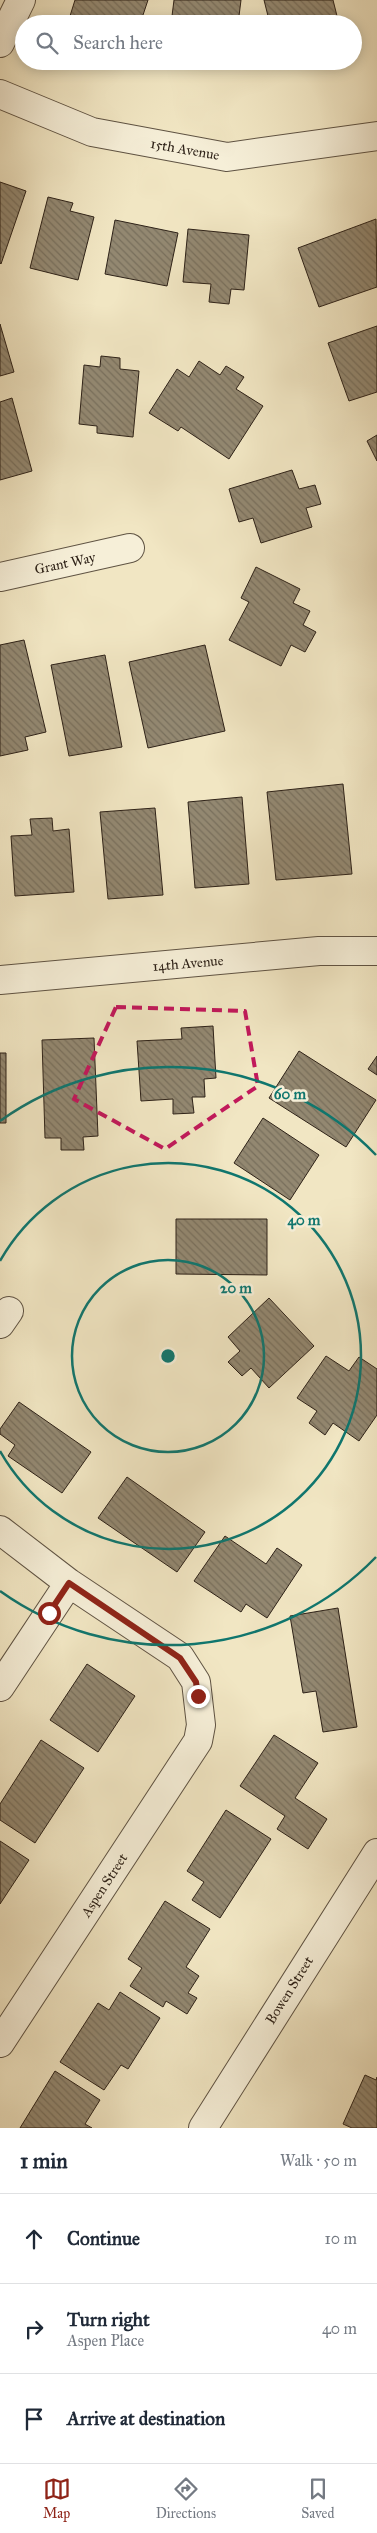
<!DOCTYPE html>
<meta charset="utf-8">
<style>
:root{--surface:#fff;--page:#f2f2f3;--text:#1f2937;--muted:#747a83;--line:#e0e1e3;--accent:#8f2418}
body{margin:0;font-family:"IM FELL Great Primer",serif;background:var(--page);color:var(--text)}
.stop{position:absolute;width:15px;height:15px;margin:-11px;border:4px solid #8f2418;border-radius:50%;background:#fff}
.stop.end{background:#8f2418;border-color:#fff;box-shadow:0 1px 5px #0008}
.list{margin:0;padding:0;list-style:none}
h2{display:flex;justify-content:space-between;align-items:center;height:65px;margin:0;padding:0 20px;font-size:21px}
h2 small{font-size:16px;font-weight:400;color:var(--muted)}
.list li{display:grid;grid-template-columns:32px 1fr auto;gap:15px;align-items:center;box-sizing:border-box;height:90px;padding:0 20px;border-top:1px solid var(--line)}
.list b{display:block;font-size:19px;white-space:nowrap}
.list p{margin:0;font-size:16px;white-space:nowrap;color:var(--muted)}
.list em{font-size:16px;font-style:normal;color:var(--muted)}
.icon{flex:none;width:28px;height:28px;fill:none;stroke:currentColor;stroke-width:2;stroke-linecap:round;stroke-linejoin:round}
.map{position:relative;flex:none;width:377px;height:2128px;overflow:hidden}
.search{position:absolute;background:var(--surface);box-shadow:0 2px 12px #0003;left:15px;right:15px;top:15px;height:55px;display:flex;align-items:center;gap:12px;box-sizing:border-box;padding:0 18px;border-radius:28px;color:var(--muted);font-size:19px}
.sheet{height:335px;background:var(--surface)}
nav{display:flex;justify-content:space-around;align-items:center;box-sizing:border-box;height:70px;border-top:1px solid var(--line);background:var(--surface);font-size:14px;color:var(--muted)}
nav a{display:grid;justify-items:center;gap:2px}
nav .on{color:var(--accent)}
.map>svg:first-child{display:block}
.building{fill:url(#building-back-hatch);stroke:#2e2218}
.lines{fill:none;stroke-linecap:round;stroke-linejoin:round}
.minor-casing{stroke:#5f5343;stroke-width:30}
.minor{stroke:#f6efd8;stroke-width:28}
.route{stroke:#8f2418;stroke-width:6}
.marked{fill:none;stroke:#c2185b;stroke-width:4;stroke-dasharray:10 6;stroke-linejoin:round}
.ring{fill:none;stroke:#0f766e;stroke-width:2.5}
.labels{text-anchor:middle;stroke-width:5;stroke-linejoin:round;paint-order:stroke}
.street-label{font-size:14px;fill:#2e2218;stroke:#f6efd8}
.centre{fill:#0f766e;stroke:#f6efd8;stroke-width:2.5}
.ring-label{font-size:15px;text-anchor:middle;font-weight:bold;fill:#0f766e;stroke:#f6efd8;stroke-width:5;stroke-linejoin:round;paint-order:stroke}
</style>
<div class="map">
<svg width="377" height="2128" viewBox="0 0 377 2128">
<defs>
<pattern id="building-back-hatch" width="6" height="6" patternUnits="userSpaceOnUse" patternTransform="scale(1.25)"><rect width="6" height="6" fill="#938871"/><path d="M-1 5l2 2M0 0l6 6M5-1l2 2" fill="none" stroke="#786f5c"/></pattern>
</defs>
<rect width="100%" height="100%" fill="#f1e6c3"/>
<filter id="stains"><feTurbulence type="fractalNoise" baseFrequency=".004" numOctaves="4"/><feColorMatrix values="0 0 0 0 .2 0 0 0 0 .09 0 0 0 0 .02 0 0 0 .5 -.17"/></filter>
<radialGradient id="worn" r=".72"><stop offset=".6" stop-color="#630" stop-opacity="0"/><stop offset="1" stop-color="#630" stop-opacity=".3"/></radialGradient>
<path class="building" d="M75 0H148L140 24H79L80 19 70 16Z
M174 0H241L238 24H171Z
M264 0H333L339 24H270Z
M0 182 26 191 1 264 0 263Z
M48 197 73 203 70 211 94 217 78 280 30 268Z
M376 219 377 287 319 307 298 248Z
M115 220 178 233 167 286 105 274Z
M188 229 249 235 244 290 231 289 229 304 209 302 211 284 183 282Z
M0 324 14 372 0 376Z
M377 326V392L349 401 328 343Z
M101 356 120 358V369L139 371 133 437 97 433V426L79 424 84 365 100 367Z
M199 361 220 375 226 366 244 377 236 389 263 406 229 459 181 427 178 431 149 413 177 369 189 377Z
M12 398 32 471 0 480V402Z
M377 435V461L367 441Z
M292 470 299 489 315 485 321 504 306 508 312 527 261 543 253 518 239 522 229 489Z
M256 567 300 589 293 603 310 611 303 625 316 632 305 652 291 645 281 666 229 640 249 602 241 598Z
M24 640 46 732 25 737 28 750 0 756V645Z
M205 645 225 731 148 748 129 662Z
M105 655 122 747 69 756 51 665Z
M343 784 352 874 276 880 267 792Z
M242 797 249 884 195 888 188 802Z
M155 808 163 895 108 899 100 812Z
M52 818 53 831 69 829 74 892 15 896 11 836 32 835 30 819Z
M213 1026 216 1078 204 1079 205 1097H192L194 1113 173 1114V1099L141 1101 137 1041 182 1039 181 1028Z
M94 1038 98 1136 83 1137 84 1150H61V1138H45L42 1040Z
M299 1051 376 1100 346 1147 269 1098Z
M0 1053H6V1123H0Z
M377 1056V1075L368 1069Z
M263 1118 319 1155 290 1200 234 1163Z
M176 1219H267V1275L176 1274Z
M269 1298 314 1346 269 1388 251 1368 242 1376 228 1362 240 1351 228 1337Z
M326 1356 349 1371 359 1357 377 1369V1415L359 1441 333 1423 325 1435 309 1423 317 1411 297 1398Z
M19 1402 91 1452 62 1493 8 1456 15 1445 0 1434V1429Z
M127 1477 205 1532 177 1572 98 1518Z
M225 1536 266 1564 277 1548 302 1565 267 1618 246 1604 241 1612 194 1581Z
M338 1608 357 1727 323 1732 316 1691 303 1693 290 1616Z
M87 1664 135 1696 98 1752 50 1720Z
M274 1735 318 1763 295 1798 327 1819 308 1849 277 1829 285 1816 240 1786Z
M41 1740 84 1768 35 1843 0 1820V1804Z
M226 1810 271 1839 220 1918 192 1900 204 1882 187 1871Z
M0 1841 29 1860 0 1904Z
M165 1901 210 1929 186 1967 199 1976 188 1993 197 1998 187 2014 166 2001 163 2007 130 1986 142 1968 128 1959Z
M120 1992 160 2018 128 2069 121 2065 104 2090 60 2062 98 2003 109 2010Z
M55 2071 100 2100 85 2124 92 2128H20Z
M365 2075 376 2080 377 2077V2128H352L343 2124Z"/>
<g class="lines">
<g class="minor-casing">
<path id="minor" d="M0 43 21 0
M0 94 92 132 227 157 377 136
M0 577 130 548
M0 980 319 951H377
M0 1324 9 1311
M0 1530 69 1583 180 1657 196 1682 201 1725 198 1741 0 2043
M0 1687 69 1583
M203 2128 377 1853"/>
</g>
<use href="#minor" class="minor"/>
</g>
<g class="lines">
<path class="route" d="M49 1613 69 1583 180 1658 196 1682 198 1696"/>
</g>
<path class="marked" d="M116 1007 245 1011 258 1086 165 1149 74 1099Z"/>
<g class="ring">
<circle cx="168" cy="1356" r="96"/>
<path d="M0 1261A193 193 0 1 1 0 1451"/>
<path d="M376 1557A289 289 0 0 1 0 1591M0 1121A289 289 0 0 1 376 1155"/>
</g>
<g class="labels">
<g class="street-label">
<text transform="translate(185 149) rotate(10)" y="5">15th Avenue</text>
<text transform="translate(65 563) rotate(-12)" y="5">Grant Way</text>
<text transform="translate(188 963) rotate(-5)" y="5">14th Avenue</text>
<text transform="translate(104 1885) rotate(-57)" y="5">Aspen Street</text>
<text transform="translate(289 1990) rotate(-58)" y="5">Bowen Street</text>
</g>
</g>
<circle cx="168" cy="1356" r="8" class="centre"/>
<g class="ring-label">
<text x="290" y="1099">60 m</text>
<text x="304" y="1225">40 m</text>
<text x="236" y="1293">20 m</text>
</g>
<rect width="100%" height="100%" filter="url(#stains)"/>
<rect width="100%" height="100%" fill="url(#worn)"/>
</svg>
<div class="stop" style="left:49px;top:1613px"></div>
<div class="stop end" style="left:198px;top:1696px"></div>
<div class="search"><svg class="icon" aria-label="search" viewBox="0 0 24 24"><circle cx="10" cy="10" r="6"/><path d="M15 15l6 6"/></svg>Search here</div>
</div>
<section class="sheet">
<h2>1 min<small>Walk · 50 m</small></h2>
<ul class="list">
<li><svg class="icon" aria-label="ahead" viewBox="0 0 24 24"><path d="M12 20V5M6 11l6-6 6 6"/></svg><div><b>Continue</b></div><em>10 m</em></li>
<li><svg class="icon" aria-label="right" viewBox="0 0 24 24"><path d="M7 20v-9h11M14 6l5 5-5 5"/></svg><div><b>Turn right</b><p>Aspen Place</p></div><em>40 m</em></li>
<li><svg class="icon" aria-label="arrive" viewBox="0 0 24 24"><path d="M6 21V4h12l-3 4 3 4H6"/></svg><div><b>Arrive at destination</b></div></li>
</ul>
</section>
<nav>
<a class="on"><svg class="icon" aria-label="map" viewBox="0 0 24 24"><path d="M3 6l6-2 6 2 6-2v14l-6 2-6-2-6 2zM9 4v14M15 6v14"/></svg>Map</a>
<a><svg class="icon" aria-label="directions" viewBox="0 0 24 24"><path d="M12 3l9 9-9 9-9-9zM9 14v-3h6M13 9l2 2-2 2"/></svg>Directions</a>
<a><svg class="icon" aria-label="saved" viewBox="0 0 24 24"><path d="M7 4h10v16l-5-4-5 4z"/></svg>Saved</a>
</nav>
